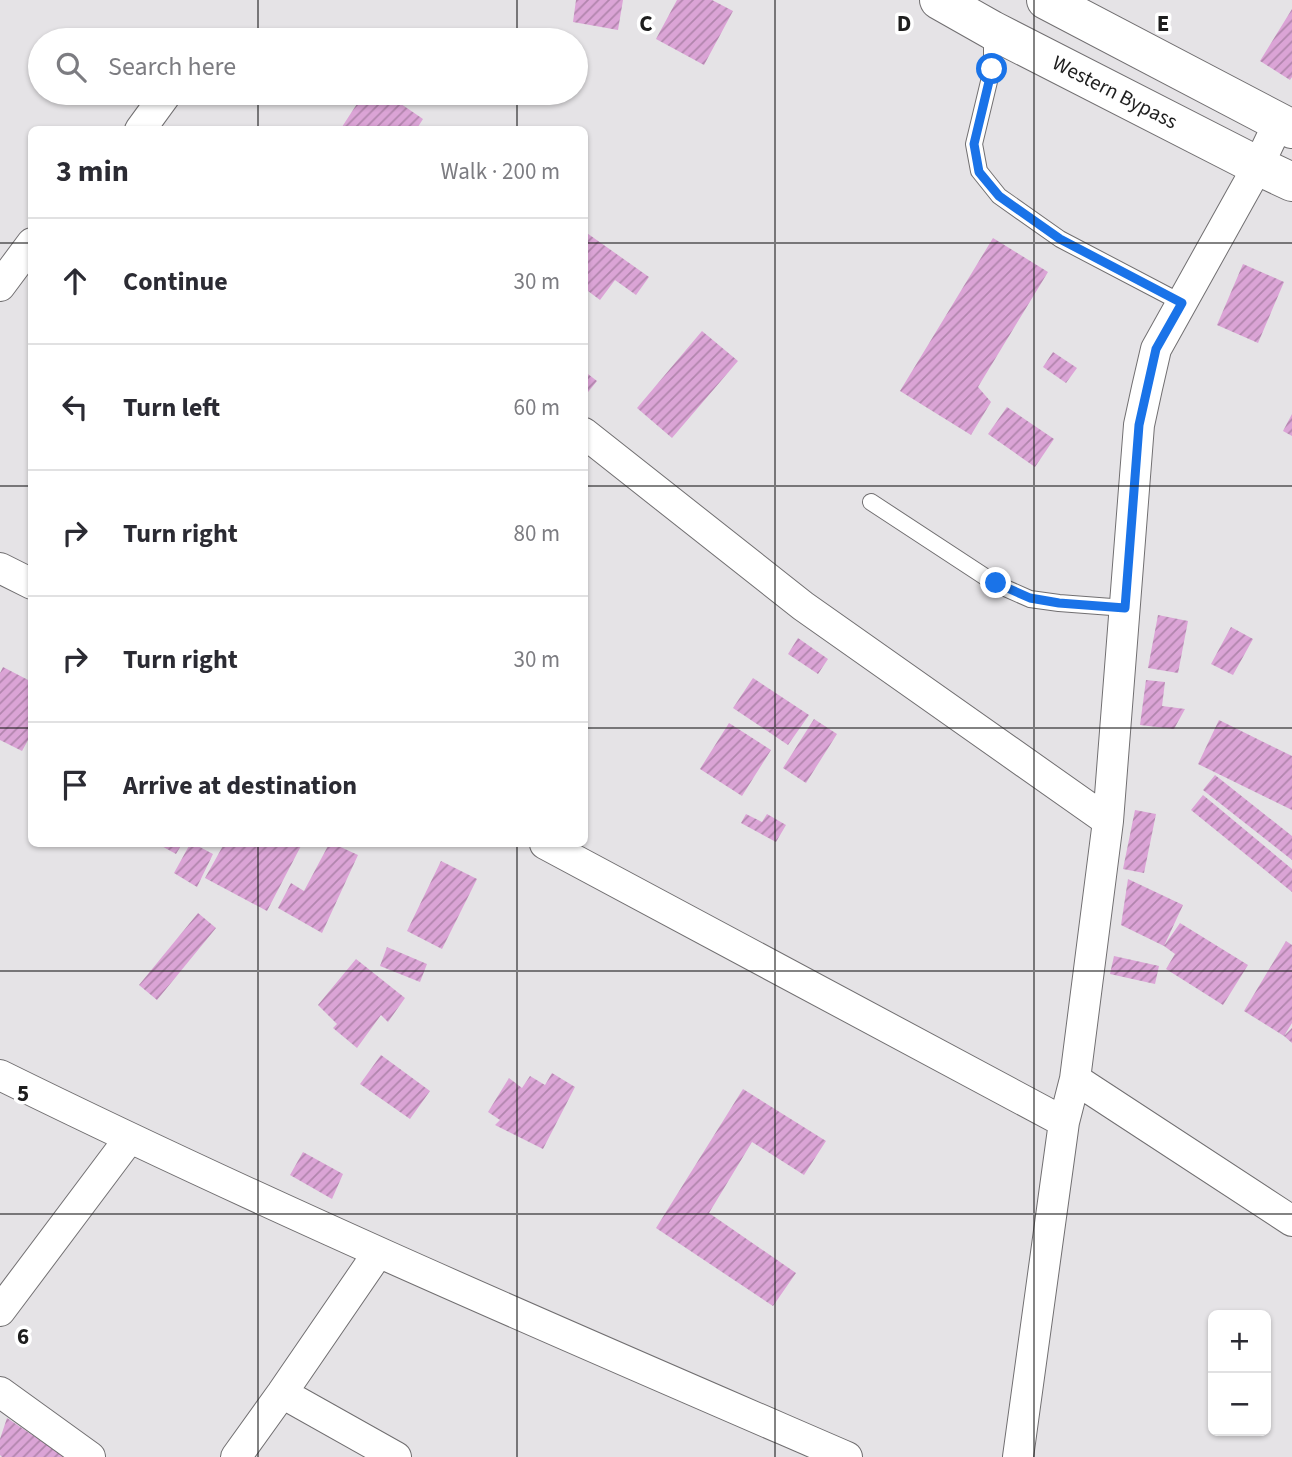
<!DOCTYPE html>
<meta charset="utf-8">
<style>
:root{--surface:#fff;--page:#f2f2f3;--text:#2b2b33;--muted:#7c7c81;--line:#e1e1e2}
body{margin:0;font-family:"Source Sans 3",sans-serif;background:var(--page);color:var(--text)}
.controls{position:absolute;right:21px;bottom:21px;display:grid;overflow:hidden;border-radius:10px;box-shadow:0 2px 5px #0004}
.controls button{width:63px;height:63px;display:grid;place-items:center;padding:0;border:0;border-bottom:2px solid var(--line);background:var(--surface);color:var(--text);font:35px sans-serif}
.stop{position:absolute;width:21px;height:21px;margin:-16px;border:5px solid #1a73e8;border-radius:50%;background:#fff}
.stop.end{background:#1a73e8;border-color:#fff;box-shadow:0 2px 7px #0008}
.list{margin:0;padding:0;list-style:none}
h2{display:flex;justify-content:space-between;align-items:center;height:91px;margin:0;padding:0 28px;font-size:30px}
h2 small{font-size:23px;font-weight:400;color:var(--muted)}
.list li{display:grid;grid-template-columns:46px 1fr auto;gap:21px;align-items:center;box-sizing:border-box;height:126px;padding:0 28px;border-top:2px solid var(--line)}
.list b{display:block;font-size:26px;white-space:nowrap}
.list em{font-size:23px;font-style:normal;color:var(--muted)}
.icon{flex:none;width:38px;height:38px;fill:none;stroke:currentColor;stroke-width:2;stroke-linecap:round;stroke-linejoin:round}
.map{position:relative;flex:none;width:1292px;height:1457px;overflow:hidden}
.search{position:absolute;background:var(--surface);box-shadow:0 2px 5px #0004;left:28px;top:28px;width:560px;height:77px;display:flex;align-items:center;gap:18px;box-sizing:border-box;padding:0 24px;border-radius:38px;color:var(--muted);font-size:26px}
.panel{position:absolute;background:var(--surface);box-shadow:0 2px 5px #0004;left:28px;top:126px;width:560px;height:721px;border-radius:10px}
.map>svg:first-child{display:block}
.building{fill:url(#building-hatch)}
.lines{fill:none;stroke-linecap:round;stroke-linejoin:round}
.lane-casing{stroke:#716f71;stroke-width:18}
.street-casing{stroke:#716f71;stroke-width:32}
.primary-casing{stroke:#716f71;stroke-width:40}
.lane{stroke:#fff;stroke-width:16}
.street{stroke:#fff;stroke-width:30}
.primary{stroke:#fff;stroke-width:38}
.route{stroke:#1a73e8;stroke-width:9}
.grid{fill:none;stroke:#1e1e1e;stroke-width:2;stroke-opacity:0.55}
.labels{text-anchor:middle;stroke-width:7;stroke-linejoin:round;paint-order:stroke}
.street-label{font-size:21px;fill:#1e1e1e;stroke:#fff}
.grid-label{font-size:23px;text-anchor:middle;font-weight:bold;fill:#1e1e1e;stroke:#fff;stroke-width:7;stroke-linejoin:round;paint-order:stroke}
</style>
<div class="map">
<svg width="1292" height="1457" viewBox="0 0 1292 1457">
<defs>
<pattern id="building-hatch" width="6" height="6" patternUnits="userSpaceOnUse" patternTransform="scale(1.75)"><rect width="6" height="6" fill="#dba4d6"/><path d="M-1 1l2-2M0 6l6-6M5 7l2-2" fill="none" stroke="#b185ad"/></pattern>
</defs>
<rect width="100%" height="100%" fill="#e5e3e6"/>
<path class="building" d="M576 0H623L618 30 573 22Z
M677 0H712L733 11 704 65 656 39Z
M1292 9V77L1290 80 1260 61Z
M364 93H385L423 119 416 130H340Z
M584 231 649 277 636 295 615 280 600 300 584 288Z
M993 238 1048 272 978 387 991 402 971 435 900 391Z
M1243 264 1284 282 1258 343 1217 325Z
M702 331 738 361 672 438 637 408Z
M1053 352 1077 368 1066 383 1043 367Z
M584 371 597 381 584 397Z
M1007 407 1054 439 1035 467 988 434Z
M1292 414V436L1283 431Z
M1158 615 1188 621 1178 673 1148 668Z
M1231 627 1253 639 1233 675 1211 664Z
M798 638 828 659 818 674 788 654Z
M3 667 32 682V733L22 751 0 740V673Z
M753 678 809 715 788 745 733 708Z
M1146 680 1165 682 1162 706 1185 709 1174 729 1140 725Z
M814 719 837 734 806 783 783 768Z
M1219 720 1292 756V810L1198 764Z
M729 723 771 750 742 796 700 769Z
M1215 775 1292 836V860L1203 790Z
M1203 795 1292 869V892L1191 810Z
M1135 810 1156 814 1144 873 1123 869Z
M746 814 762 822 767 814 786 825 776 842 741 823Z
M158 844H182L176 854Z
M190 844H194L213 854 197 887 174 873Z
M224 844H302L267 911 205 878Z
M329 844H334L358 855 322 933 278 908 291 883 304 891Z
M441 861 477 879 442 949 407 931Z
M1128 879 1183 905 1164 946 1121 925Z
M198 913 216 928 157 1000 139 985Z
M1180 923 1248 965 1223 1005 1166 969 1175 954 1164 946Z
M1286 941 1292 945V1023L1284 1036 1244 1011Z
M387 947 427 964 420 982 380 966Z
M1114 956 1159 966 1155 984 1110 974Z
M356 959 405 998 388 1022 381 1015 357 1048 333 1028 337 1024 318 1005Z
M1292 1028V1043L1284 1036Z
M381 1055 430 1091 410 1119 360 1084Z
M552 1073 575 1087 543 1149 495 1125 500 1120 488 1112 509 1078 522 1088 530 1076 545 1085Z
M743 1089 826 1141 804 1175 752 1142 709 1213 796 1273 773 1306 656 1228Z
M303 1152 343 1174 332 1199 290 1175Z
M7 1418 65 1457H2L0 1455V1439Z"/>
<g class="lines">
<g class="lane-casing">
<path id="lane" d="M992 32V69L974 144 979 171 999 196 1060 239 1182 303
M871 502 996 584 1030 599 1059 603 1125 608"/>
</g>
<g class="street-casing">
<path id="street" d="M140 130 167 93
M0 286 32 243
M584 433 803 606 1108 821
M0 568 32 584
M545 844 1064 1122
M0 1075C278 1212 563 1334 847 1457
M1075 1079 1292 1221
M0 1311 129 1139
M0 1392 90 1457
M282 1393 396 1457
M236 1457 282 1393 378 1253
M1018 1457 1064 1122 1075 1079 1108 821 1139 425 1147 388 1156 349 1258 166 1279 122"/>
</g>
<g class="primary-casing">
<path id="primary" d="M939 0 992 30 1258 166 1292 182
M1046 0 1292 129"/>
</g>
<use href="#lane" class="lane"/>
<use href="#street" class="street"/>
<use href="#primary" class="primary"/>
</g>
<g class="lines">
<path class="route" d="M992 69 974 144 979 172 999 196 1060 239 1182 303 1156 349 1139 425 1125 608 1059 603 1030 598 996 583"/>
</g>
<path class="grid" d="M258 0V40M517 0V40M775 0V1457M1034 0V1457M258 93V130M517 93V130M0 243H32M584 243H1292M0 486H32M584 486H1292M0 728H32M584 728H1292M258 844V1457M517 844V1457M0 971H1292M0 1214H1292"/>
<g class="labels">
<g class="street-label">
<text transform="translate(1115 92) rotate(27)" y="7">Western Bypass</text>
</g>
</g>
<g class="grid-label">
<text x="646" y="31">C</text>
<text x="904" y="31">D</text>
<text x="1163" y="31">E</text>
<text x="23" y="1101">5</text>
<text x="23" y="1344">6</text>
</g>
</svg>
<div class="controls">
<button>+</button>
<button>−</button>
</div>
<div class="stop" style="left:992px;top:69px"></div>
<div class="stop end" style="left:996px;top:583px"></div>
<div class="search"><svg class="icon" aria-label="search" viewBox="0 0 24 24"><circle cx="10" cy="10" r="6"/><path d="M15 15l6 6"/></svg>Search here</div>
<section class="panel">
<h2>3 min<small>Walk · 200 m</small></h2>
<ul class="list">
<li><svg class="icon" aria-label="ahead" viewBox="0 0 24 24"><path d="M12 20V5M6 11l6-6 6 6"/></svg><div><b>Continue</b></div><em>30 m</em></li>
<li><svg class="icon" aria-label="left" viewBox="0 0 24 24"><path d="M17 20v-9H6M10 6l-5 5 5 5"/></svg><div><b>Turn left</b></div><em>60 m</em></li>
<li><svg class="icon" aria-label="right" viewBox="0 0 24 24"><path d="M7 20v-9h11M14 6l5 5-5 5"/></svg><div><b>Turn right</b></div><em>80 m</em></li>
<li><svg class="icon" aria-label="right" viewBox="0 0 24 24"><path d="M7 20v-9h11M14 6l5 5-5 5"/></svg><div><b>Turn right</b></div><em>30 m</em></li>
<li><svg class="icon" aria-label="arrive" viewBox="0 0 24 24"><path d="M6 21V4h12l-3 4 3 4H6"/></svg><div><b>Arrive at destination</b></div></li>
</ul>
</section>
</div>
